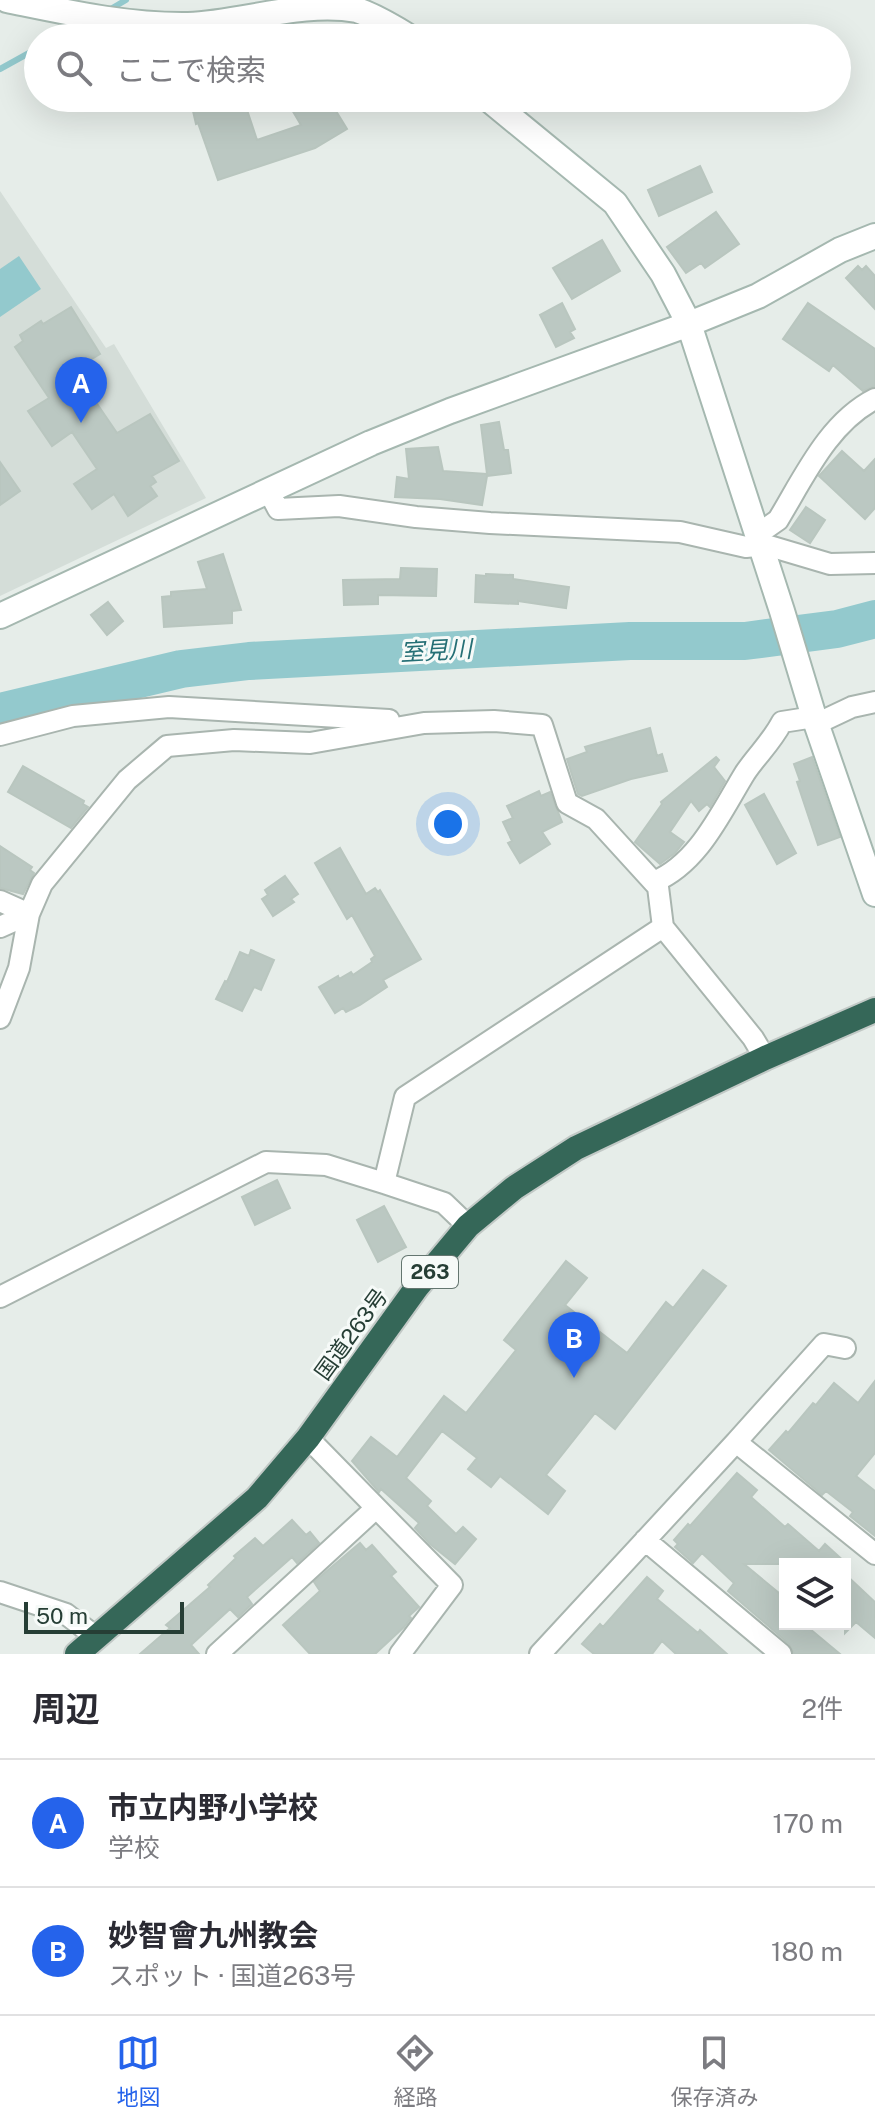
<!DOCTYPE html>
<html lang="ja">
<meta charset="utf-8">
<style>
:root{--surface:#fff;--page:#f7f7f7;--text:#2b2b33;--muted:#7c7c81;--line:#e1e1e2;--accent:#2563eb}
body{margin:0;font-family:"Public Sans","Noto Sans JP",sans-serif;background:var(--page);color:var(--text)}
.controls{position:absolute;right:24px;bottom:24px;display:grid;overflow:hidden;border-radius:0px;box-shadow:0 8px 32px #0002}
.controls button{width:72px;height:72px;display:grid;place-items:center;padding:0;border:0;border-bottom:2px solid var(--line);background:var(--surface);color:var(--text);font:40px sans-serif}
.scale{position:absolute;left:24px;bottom:20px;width:160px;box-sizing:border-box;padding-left:8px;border:4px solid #263e35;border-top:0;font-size:22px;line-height:28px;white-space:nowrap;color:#263e35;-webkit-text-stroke:6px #f6faf8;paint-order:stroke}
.you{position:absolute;left:448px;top:824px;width:28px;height:28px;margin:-20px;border:6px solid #fff;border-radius:50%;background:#1a73e8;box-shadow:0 0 0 12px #1a73e833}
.badge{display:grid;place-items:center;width:52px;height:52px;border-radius:50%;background:var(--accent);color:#fff;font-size:26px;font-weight:700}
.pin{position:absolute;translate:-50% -66px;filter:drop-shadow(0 2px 4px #0008)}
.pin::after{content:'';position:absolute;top:42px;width:28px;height:24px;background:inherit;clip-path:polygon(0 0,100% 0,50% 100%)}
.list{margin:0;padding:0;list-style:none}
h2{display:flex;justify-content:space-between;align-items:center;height:104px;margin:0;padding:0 32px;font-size:34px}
h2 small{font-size:26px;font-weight:400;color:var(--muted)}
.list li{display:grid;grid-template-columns:52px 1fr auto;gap:24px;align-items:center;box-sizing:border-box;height:128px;padding:0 32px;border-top:2px solid var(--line)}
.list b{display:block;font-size:30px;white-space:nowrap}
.list p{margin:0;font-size:26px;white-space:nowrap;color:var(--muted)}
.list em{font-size:26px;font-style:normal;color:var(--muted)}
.icon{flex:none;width:44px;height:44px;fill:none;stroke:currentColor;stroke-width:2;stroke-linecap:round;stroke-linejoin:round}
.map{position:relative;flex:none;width:875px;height:1654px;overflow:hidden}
.search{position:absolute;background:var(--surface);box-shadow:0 8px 32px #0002;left:24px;right:24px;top:24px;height:88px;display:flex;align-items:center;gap:20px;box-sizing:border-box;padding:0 28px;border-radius:44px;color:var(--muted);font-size:30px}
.sheet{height:360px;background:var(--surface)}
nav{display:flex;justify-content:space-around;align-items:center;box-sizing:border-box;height:112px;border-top:2px solid var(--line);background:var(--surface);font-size:22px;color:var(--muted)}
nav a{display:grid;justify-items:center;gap:4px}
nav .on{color:var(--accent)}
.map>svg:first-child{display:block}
.built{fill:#d4ddd8}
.water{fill:#93c9cd}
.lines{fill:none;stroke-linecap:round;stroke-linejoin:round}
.stream{stroke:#93c9cd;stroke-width:6}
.river{stroke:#93c9cd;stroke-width:38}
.building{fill:#bbc8c2;stroke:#b9c6bf;stroke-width:2}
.street-casing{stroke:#a9b5af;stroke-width:24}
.secondary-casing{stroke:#a5b8b0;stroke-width:28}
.highway-casing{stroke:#c2c9c6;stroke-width:28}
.street{stroke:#fff;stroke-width:20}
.secondary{stroke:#fff;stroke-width:24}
.highway{stroke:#356758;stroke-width:24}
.labels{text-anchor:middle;stroke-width:6;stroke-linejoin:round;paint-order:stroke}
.shield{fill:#f6faf8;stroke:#647670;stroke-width:2}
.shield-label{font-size:20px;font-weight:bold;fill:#263e35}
.street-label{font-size:22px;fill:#263e35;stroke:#f6faf8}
.water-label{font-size:24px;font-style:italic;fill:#256f75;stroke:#f6faf8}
</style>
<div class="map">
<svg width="875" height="1654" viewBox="0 0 875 1654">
<rect width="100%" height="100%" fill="#e6ede9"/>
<path class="built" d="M0 191 106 348 114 344 206 498 0 596Z"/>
<path class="water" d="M19 256 41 289 0 317V269Z"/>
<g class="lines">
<path class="stream" d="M109 10 126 0
M57 38 85 23
M0 69 38 48"/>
<path class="river" d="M0 712 181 669 249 661 630 641H745L837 629 875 619"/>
</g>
<path class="building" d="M190 98H243L257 140 301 125 285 98H328L347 129 315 148 218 180 198 123 196 124Z
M700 166 712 192 659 216 648 190Z
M716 212 739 244 705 268 701 263 686 273 667 247Z
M602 240 620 271 572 299 553 268Z
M858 266 862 270 866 266 875 276V309L846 278Z
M562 303 575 329 570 332 574 338 556 347 540 315Z
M808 303 875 349V386L863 391 833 365 829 371 783 339Z
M71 307 100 354 74 370 117 433 150 414 179 461 152 476 156 482 150 486 157 496 128 516 114 494 92 509 74 484 97 469 72 432 52 446 28 411 49 398 15 347 23 341 20 335 41 321 43 324Z
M499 422 504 450H508L511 473 487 476 482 505 440 499 395 497 397 477 409 479 406 449 438 447 443 471 487 474 481 425Z
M842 451 864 471 875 459V508L865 519 819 476Z
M0 462 20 491 0 505Z
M806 507 825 520 810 543 790 530Z
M223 554 241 610 232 611V623L164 627 162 597 171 596V592L207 589 198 562Z
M401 568 437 569 436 596 378 595V604L344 605 343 580 400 579Z
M486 574 513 575V579L569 587 566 608 518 601V604L475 602 476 575 486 576Z
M108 602 123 621 107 635 91 615Z
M650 728 657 756 662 754 667 771 631 779 582 796 578 794 567 759 587 752 585 747Z
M716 757 719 760 714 767 725 781 710 807 707 804 699 811 691 801 670 832 684 842 675 853 660 864 635 842 662 804 661 802Z
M812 757 840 837 818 845 797 782 800 781 794 764Z
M23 766 84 801 83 804 88 807 71 828 8 792Z
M539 791 541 796 550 792 562 822 542 832 550 844 520 863 508 843 512 841 503 822 513 818 507 806Z
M764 794 796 853 777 864 745 805Z
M0 846 32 867 30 870 34 873 23 894 0 888Z
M340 848 366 894 375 888 378 892 380 890 421 959 383 980 387 987 360 1005 346 1012 343 1008 335 1013 319 987 338 976 339 979 351 972 353 975 372 962 371 959 375 956 352 915 347 919 315 863Z
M285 876 298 894 291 899 294 902 273 916 262 899 268 895 265 890Z
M251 950 274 960 261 990 254 987 242 1011 216 999 225 981 227 982 240 952 249 956Z
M277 1180 290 1208 255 1225 242 1197Z
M384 1206 406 1247 378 1262 357 1220Z
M566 1261 587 1278 565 1305 627 1353 666 1302 673 1308 703 1270 726 1286 615 1429 595 1413 546 1475 565 1491 548 1514 500 1476 491 1487 468 1469 477 1458 442 1431 406 1478 431 1501 427 1506 456 1534 463 1527 476 1539 455 1564 430 1544 415 1528 419 1523 381 1489 379 1492 352 1461 371 1437 397 1457 444 1396 466 1413 516 1350 504 1340Z
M875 1381V1453L856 1476 875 1491V1536L850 1516 853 1512 826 1491 822 1495 769 1450 786 1431 788 1433 813 1403 816 1405 834 1383 858 1403Z
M737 1473 757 1490 751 1497 785 1527 788 1524 819 1551 825 1544 847 1564H744L785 1598V1624H804L840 1654H794L789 1644 728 1591 734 1583 702 1553 693 1563 675 1547 678 1544 674 1540 688 1524 690 1526Z
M292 1520 306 1535 310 1532 319 1543 297 1563 292 1557 247 1597 252 1604 238 1617 230 1609 191 1645 199 1654H140L170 1628 166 1625 210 1587 208 1585 236 1558 234 1556 255 1538 263 1546Z
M360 1543 366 1550 372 1545 396 1572 391 1576 419 1607 409 1616 411 1618 404 1627 375 1654H310L283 1625 320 1591 314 1582Z
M845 1574 875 1602V1638L856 1622 845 1633Z
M647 1577 663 1591 657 1599 698 1633 700 1630 727 1654H676L662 1641 652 1654H594L582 1644 600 1624 603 1627Z"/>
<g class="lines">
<g class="street-casing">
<path id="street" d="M269 492 278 509 339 506 416 517 490 523 680 532 746 547 766 545 830 564 875 563
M755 530 768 527 778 520C804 477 829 422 875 399
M816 724 852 707 875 702
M0 735 73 716 169 707 389 720
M654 882C699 863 721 812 745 773 757 755 771 743 782 722L814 717
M0 901 29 914 19 968 0 1018
M0 927 29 914 42 884 127 780 167 746 234 740 310 743 424 723 494 721 542 725 567 803 596 819 658 887 663 927 753 1038 765 1058
M384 1183 405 1097 663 927
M0 1297 266 1162 326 1165 384 1183 444 1203 468 1226
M308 1438 452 1585 400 1654
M736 1442 824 1344 845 1348
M645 1540 781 1654
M0 1592 66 1614 96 1637
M217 1654 376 1508
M540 1654 736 1442 875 1554"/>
</g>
<g class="secondary-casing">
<path id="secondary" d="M7 0C66 12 127 26 188 25 242 23 303 0 357 10 375 16 395 28 411 38
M487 98 615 203 663 274 689 324 782 611 814 717 875 894
M0 616 371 443 450 411 689 324 758 296 840 250 875 236"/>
</g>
<g class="highway-casing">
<path id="highway" d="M77 1654 257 1498 308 1438 417 1287 468 1226 514 1188 576 1148 765 1058 875 1010"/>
</g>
<use href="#street" class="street"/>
<use href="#secondary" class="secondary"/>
<use href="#highway" class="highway"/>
</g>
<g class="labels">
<rect class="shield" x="402" y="1256" width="56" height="32" rx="6"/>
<g class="shield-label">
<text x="430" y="1279">263</text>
</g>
<g class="street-label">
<text transform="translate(351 1334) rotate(-54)" y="8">国道263号</text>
</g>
<g class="water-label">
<text transform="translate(436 651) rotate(-3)" y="8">室見川</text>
</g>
</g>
</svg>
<div class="controls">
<button><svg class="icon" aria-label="layers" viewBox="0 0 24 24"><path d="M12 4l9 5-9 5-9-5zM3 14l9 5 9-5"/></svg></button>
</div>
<div class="scale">50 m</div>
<div class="you"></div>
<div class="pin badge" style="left:81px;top:423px">A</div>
<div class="pin badge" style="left:574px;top:1378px">B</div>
<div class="search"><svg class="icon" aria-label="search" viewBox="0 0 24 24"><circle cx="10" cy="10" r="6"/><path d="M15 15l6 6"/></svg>ここで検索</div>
</div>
<section class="sheet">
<h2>周辺<small>2件</small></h2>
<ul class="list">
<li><span class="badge">A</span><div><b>市立内野小学校</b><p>学校</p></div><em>170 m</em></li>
<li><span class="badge">B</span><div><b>妙智會九州教会</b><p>スポット · 国道263号</p></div><em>180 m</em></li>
</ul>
</section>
<nav>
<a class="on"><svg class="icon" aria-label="map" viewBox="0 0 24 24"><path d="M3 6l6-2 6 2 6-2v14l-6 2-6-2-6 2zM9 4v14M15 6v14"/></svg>地図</a>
<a><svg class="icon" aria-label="directions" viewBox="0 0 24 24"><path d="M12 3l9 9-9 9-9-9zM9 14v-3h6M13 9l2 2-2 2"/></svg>経路</a>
<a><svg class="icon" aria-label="saved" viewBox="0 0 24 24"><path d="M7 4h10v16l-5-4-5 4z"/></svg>保存済み</a>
</nav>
